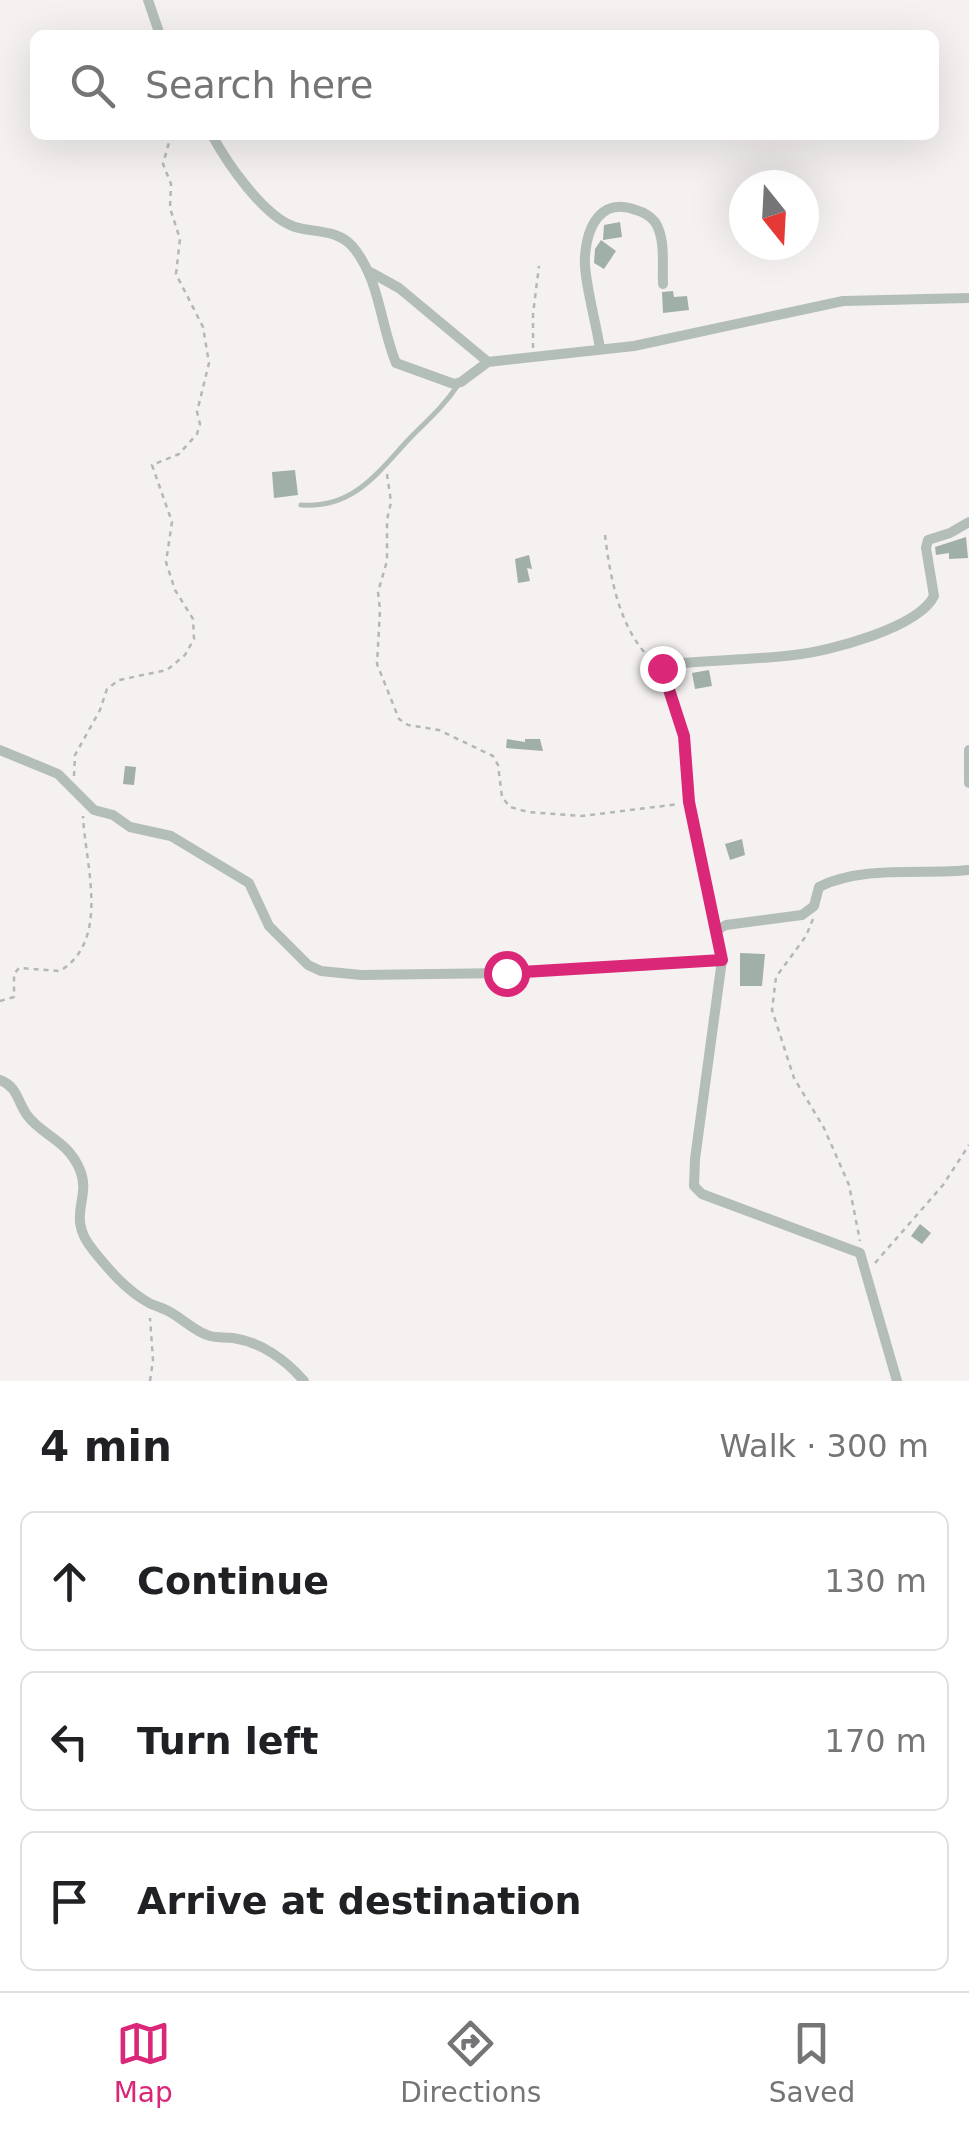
<!DOCTYPE html>
<meta charset="utf-8">
<style>
:root{--surface:#fff;--page:#f2f2f2;--text:#202124;--muted:#757577;--line:#e0e0e0;--accent:#db2777}
body{margin:0;font-family:"DejaVu Sans",sans-serif;background:var(--page);color:var(--text)}
.compass{position:absolute;left:729px;top:170px;width:90px;height:90px;border-radius:50%;background:var(--surface);box-shadow:0 10px 40px #0002;rotate:162deg}
.stop{position:absolute;width:30px;height:30px;margin:-22px;border:8px solid #db2777;border-radius:50%;background:#fff}
.stop.end{background:#db2777;border-color:#fff;box-shadow:0 2px 10px #0008}
.list{margin:0;padding:0;list-style:none}
h2{display:flex;justify-content:space-between;align-items:center;height:130px;margin:0;padding:0 40px;font-size:42px}
h2 small{font-size:32px;font-weight:400;color:var(--muted)}
.list li{display:grid;grid-template-columns:65px 1fr auto;gap:30px;align-items:center;box-sizing:border-box;height:140px;margin:0 20px 20px;padding:0 20px;border:2px solid var(--line);border-radius:15px}
.list b{display:block;font-size:38px;white-space:nowrap}
.list em{font-size:32px;font-style:normal;color:var(--muted)}
.icon{flex:none;width:55px;height:55px;fill:none;stroke:currentColor;stroke-width:2;stroke-linecap:round;stroke-linejoin:round}
.map{position:relative;flex:none;width:969px;height:1381px;overflow:hidden}
.search{position:absolute;background:var(--surface);box-shadow:0 10px 40px #0002;left:30px;right:30px;top:30px;height:110px;display:flex;align-items:center;gap:25px;box-sizing:border-box;padding:0 35px;border-radius:15px;color:var(--muted);font-size:38px}
.sheet{height:610px;background:var(--surface)}
nav{display:flex;justify-content:space-around;align-items:center;box-sizing:border-box;height:140px;border-top:2px solid var(--line);background:var(--surface);font-size:28px;color:var(--muted)}
nav a{display:grid;justify-items:center;gap:5px}
nav .on{color:var(--accent)}
.map>svg:first-child{display:block}
.building{fill:#a0afa7}
.lines{fill:none;stroke-linecap:round;stroke-linejoin:round}
.path{stroke:#b2b8b5;stroke-width:2.5;stroke-dasharray:5 5;stroke-linecap:butt}
.service{stroke:#b4beb9;stroke-width:5}
.minor{stroke:#b4beb9;stroke-width:10}
.route{stroke:#db2777;stroke-width:12}
</style>
<div class="map">
<svg width="969" height="1381" viewBox="0 0 969 1381">
<rect width="100%" height="100%" fill="#f5f1f1"/>
<path class="building" d="M620 222 622 237 603 240 604 225Z
M601 240 616 251 604 269 594 263 595 249Z
M673 291 674 297 687 296 689 310 663 313 662 292Z
M295 470 298 495 274 498 272 472Z
M966 537 968 558 949 559V553L936 555 935 547Z
M529 555 532 569 527 568 530 581 518 583 515 559Z
M709 670 712 686 695 689 692 673Z
M507 739 525 742V739H540L543 751 506 748Z
M125 766 136 767 134 785 123 784Z
M742 839 745 855 730 860 725 844Z
M740 953 765 954 762 986H740Z
M920 1224 931 1233 922 1244 911 1236Z"/>
<g class="lines">
<path class="path" d="M533 348V314L539 266
M387 474 391 502 387 520V561L378 592 380 610 377 664 399 719 408 725 439 730 493 756 498 765 502 797 510 807 528 812 582 816 679 804
M605 535C610 577 620 632 653 661
M74 776 75 755 100 710 107 689 119 680 167 670 185 655 194 639 193 619 175 590 166 562 172 522 152 465 179 454 197 434 200 424 197 412 209 363 203 327 176 274 180 239 170 208 171 184 163 164 171 135
M813 919 806 936 776 977 772 1010 794 1078 824 1128 849 1185 860 1241
M0 1001 14 997V974L19 968 60 971C111 940 85 864 83 816
M875 1263 943 1185 969 1145
M150 1381 153 1360 150 1318"/>
<path class="service" d="M301 505C354 509 378 472 410 438 428 420 444 406 458 385"/>
<path class="minor" d="M148 0 160 35
M212 135C227 163 264 217 295 227 315 233 338 229 353 247 380 280 380 324 396 363L454 384 461 382 488 362 634 346 843 301 969 298
M370 272 399 288 488 362
M600 349C597 326 583 277 585 257 587 226 601 197 636 210 643 212 650 216 655 222 666 239 662 265 663 284
M0 750 58 774 94 810 113 815 130 827 171 836 249 883 269 926 308 965 321 971 361 975 506 973 722 960
M969 750V783
M717 930 726 925 802 915 814 906 819 887C862 865 923 875 969 870
M0 1080C18 1087 17 1101 27 1115 42 1136 67 1139 80 1170 92 1199 65 1216 93 1250 109 1270 126 1290 149 1303 155 1306 163 1308 170 1312 183 1319 195 1332 210 1336 217 1338 225 1337 233 1338 261 1342 286 1360 304 1381
M897 1381 860 1253 702 1194 694 1186 695 1159 722 960 689 801 684 736 662 668 670 664C711 660 754 660 794 655 830 651 918 628 934 596L926 548 928 540 950 533 969 522"/>
</g>
<g class="lines">
<path class="route" d="M506 973 722 960 689 802 684 736 662 668"/>
</g>
</svg>
<svg class="compass" viewBox="-18 -18 36 36"><path d="M0-13l5 13h-10z" fill="#e53935"/><path d="M0 13l5-13h-10z" fill="#757577"/></svg>
<div class="stop" style="left:506px;top:973px"></div>
<div class="stop end" style="left:662px;top:668px"></div>
<div class="search"><svg class="icon" aria-label="search" viewBox="0 0 24 24"><circle cx="10" cy="10" r="6"/><path d="M15 15l6 6"/></svg>Search here</div>
</div>
<section class="sheet">
<h2>4 min<small>Walk · 300 m</small></h2>
<ul class="list">
<li><svg class="icon" aria-label="ahead" viewBox="0 0 24 24"><path d="M12 20V5M6 11l6-6 6 6"/></svg><div><b>Continue</b></div><em>130 m</em></li>
<li><svg class="icon" aria-label="left" viewBox="0 0 24 24"><path d="M17 20v-9H6M10 6l-5 5 5 5"/></svg><div><b>Turn left</b></div><em>170 m</em></li>
<li><svg class="icon" aria-label="arrive" viewBox="0 0 24 24"><path d="M6 21V4h12l-3 4 3 4H6"/></svg><div><b>Arrive at destination</b></div></li>
</ul>
</section>
<nav>
<a class="on"><svg class="icon" aria-label="map" viewBox="0 0 24 24"><path d="M3 6l6-2 6 2 6-2v14l-6 2-6-2-6 2zM9 4v14M15 6v14"/></svg>Map</a>
<a><svg class="icon" aria-label="directions" viewBox="0 0 24 24"><path d="M12 3l9 9-9 9-9-9zM9 14v-3h6M13 9l2 2-2 2"/></svg>Directions</a>
<a><svg class="icon" aria-label="saved" viewBox="0 0 24 24"><path d="M7 4h10v16l-5-4-5 4z"/></svg>Saved</a>
</nav>
